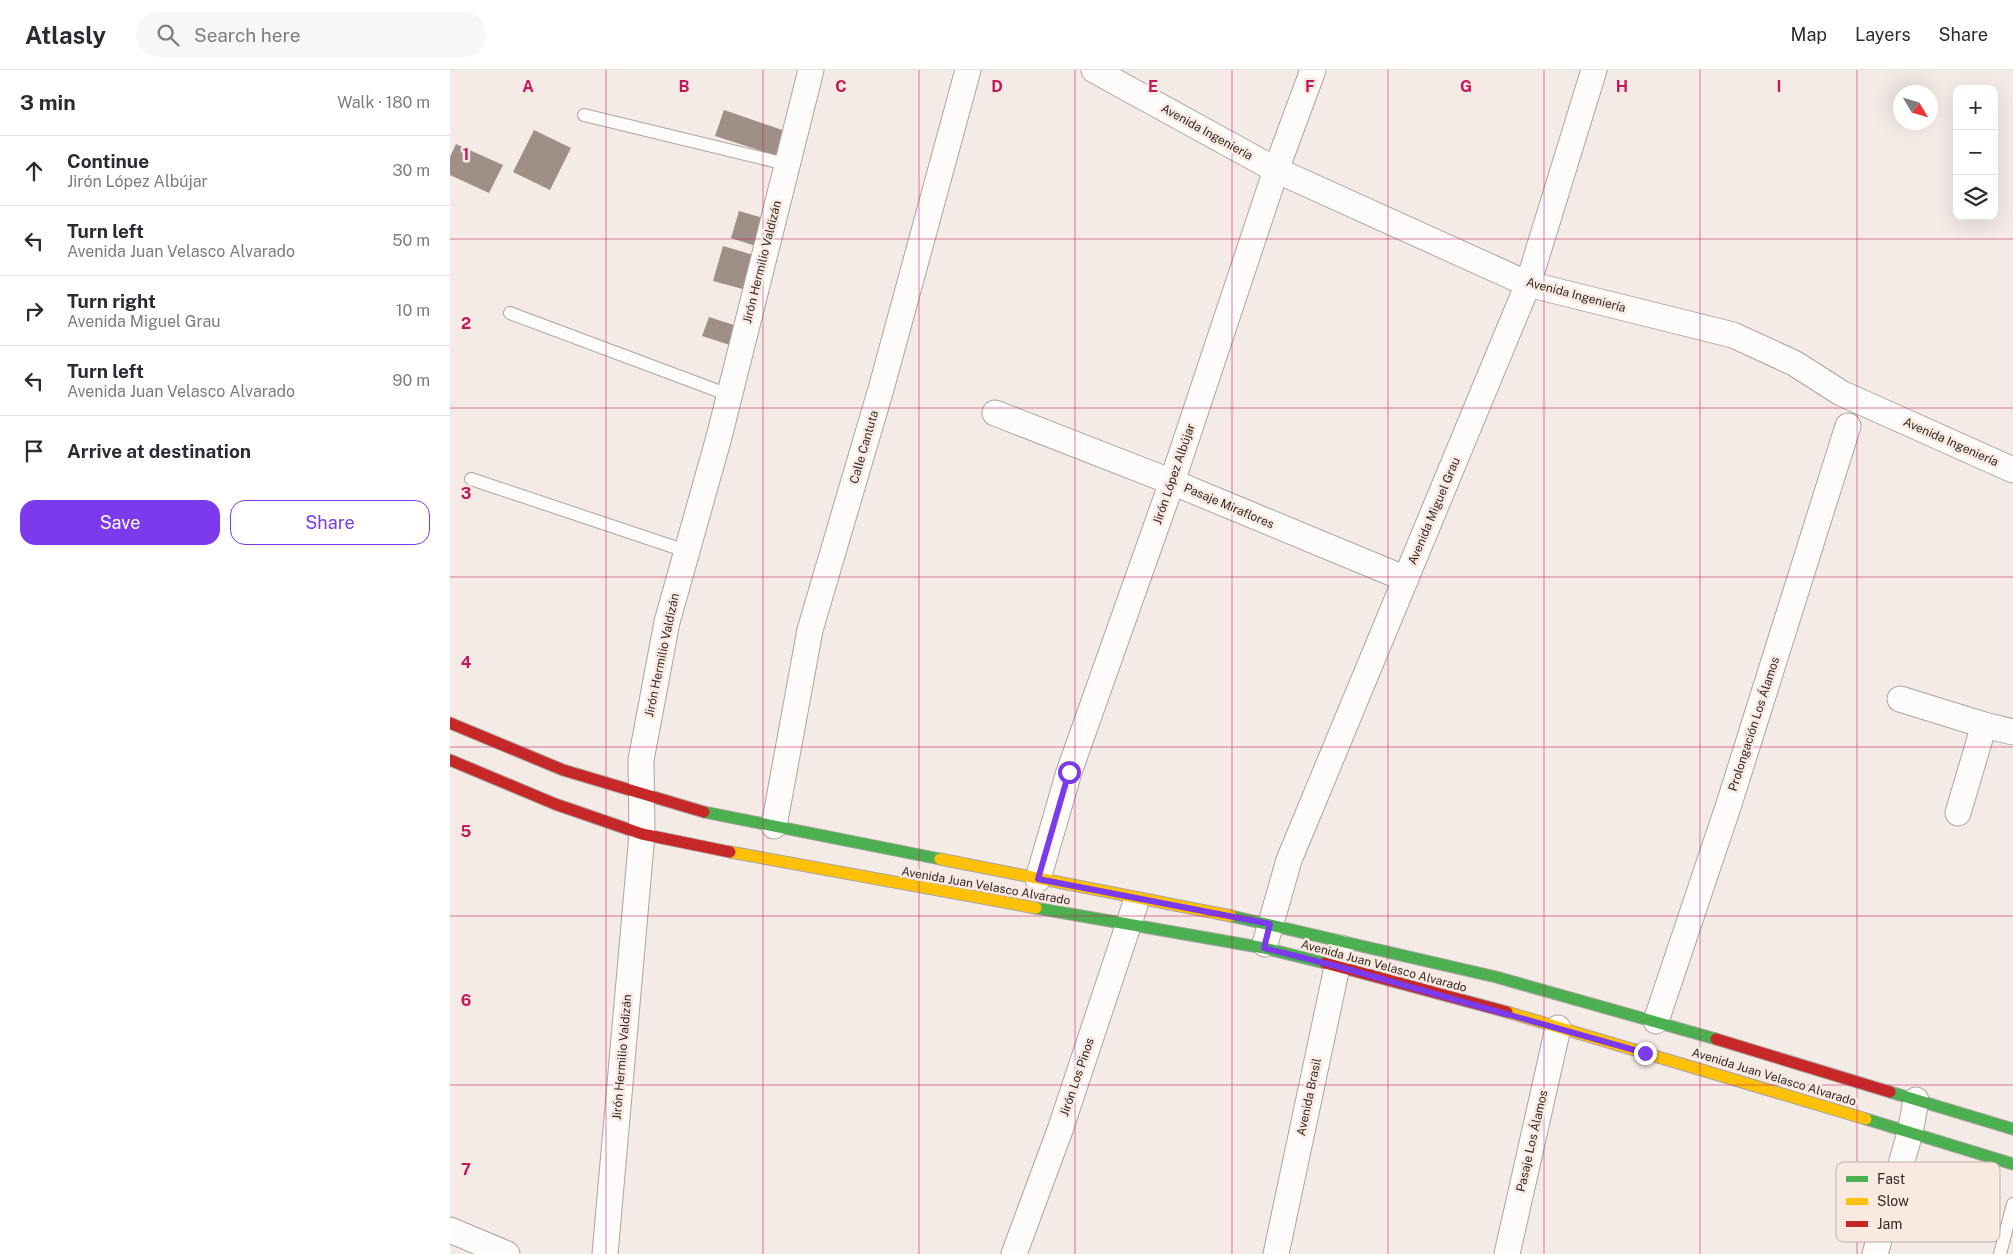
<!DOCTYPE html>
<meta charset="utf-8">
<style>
:root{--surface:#fff;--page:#f7f7f7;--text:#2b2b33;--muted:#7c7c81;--line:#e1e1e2;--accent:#7c3aed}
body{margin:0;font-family:"Public Sans",sans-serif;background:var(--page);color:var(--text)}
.controls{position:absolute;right:15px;top:15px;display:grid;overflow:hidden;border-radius:10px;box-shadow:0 5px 20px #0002}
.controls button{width:45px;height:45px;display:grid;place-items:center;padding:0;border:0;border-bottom:1px solid var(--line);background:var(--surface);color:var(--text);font:25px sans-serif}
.compass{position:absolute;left:1443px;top:15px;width:45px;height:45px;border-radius:50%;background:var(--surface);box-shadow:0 5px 20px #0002;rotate:128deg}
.stop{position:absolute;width:15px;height:15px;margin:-11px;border:4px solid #7c3aed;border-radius:50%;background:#fff}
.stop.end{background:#7c3aed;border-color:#fff;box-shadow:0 1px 5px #0008}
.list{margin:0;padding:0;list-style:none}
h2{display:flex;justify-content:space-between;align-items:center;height:65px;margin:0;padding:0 20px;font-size:21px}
h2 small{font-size:16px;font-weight:400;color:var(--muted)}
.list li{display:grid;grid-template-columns:32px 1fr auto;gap:15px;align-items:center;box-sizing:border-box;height:70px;padding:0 20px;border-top:1px solid var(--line)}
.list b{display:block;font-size:19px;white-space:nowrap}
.list p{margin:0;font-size:16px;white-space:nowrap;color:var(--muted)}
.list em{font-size:16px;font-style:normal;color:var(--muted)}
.actions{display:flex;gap:10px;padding:15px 20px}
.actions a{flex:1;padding:11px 0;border:1px solid var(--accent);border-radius:15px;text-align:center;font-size:18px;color:var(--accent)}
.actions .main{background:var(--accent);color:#fff}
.icon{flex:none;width:28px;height:28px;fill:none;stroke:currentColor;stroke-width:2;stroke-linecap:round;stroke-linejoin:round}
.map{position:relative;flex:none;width:1563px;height:1184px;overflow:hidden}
header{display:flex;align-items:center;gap:30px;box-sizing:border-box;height:70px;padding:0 25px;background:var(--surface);border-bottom:1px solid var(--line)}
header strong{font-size:24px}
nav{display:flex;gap:28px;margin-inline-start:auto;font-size:18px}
.search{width:350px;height:45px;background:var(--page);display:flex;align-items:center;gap:12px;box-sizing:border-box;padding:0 18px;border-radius:28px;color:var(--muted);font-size:19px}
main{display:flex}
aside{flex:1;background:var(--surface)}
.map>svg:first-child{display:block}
.building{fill:#9f8f86}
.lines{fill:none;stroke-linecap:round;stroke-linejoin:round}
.lane-casing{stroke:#aba4a1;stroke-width:14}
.street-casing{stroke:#aba4a1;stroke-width:27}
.fast-casing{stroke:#aba4a1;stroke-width:13}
.slow-casing{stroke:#aba4a1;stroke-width:13}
.jam-casing{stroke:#aba4a1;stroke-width:13}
.lane{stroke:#fdfcfb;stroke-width:12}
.street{stroke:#fdfcfb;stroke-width:25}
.fast{stroke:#4caf50;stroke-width:11}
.slow{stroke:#ffc107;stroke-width:11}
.jam{stroke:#c62828;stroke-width:11}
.route{stroke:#7c3aed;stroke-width:6}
.grid{fill:none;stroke:#c2185b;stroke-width:1;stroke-opacity:0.55}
.labels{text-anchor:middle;stroke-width:5;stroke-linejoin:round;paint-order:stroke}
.street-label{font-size:12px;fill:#2f2926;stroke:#fae9e1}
.key{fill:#fae9e1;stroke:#bdafa9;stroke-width:1}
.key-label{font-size:14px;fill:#2f2926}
.grid-label{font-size:16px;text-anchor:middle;font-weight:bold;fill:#c2185b;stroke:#fae9e1;stroke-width:5;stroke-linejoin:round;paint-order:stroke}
</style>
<header>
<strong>Atlasly</strong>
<div class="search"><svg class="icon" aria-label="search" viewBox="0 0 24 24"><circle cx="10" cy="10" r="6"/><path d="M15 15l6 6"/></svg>Search here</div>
<nav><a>Map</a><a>Layers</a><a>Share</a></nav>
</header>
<main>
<aside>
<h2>3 min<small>Walk · 180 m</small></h2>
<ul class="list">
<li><svg class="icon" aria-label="ahead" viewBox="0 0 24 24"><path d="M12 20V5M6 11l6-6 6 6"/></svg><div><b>Continue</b><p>Jirón López Albújar</p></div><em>30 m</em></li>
<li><svg class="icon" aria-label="left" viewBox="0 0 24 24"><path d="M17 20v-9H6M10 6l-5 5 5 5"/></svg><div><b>Turn left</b><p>Avenida Juan Velasco Alvarado</p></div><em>50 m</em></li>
<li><svg class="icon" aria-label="right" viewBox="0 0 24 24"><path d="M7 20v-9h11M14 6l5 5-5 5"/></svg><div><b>Turn right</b><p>Avenida Miguel Grau</p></div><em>10 m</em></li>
<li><svg class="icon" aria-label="left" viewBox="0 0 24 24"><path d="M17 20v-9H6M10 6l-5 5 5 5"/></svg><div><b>Turn left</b><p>Avenida Juan Velasco Alvarado</p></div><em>90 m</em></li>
<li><svg class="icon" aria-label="arrive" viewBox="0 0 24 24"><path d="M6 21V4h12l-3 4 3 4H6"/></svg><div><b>Arrive at destination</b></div></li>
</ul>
<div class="actions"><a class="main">Save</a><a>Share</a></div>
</aside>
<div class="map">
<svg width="1563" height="1184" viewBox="0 0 1563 1184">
<rect width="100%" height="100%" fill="#f4ebe7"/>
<path class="building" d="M274 40 335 61 327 86 265 66Z
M84 60 121 78 100 120 63 102Z
M6 74 53 95 39 123 0 105V87Z
M289 141 320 150 312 178 281 168Z
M273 176 310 187 300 221 263 211Z
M259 247 290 257 283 276 252 266Z"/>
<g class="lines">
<g class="lane-casing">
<path id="lane" d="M134 45 336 94
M60 243 279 325
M21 409 236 481
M1550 1184 1563 1134"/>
</g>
<g class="street-casing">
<path id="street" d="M644 0 826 100 1078 214 1283 265 1344 293 1391 323 1563 400
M545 343 722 412 956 509
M1450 629 1534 655
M1508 743 1534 655 1563 662
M324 756 360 560 431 319 518 0
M588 809 619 702 722 412 826 100 863 0
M815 874 839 790 1078 214 1144 0
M1206 951 1279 734 1398 356
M0 1160 57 1184
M155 1184 192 764 191 690 217 552 269 367 361 0
M564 1184 610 1060 685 835
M826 1184 891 878
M1057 1184 1108 958
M1425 1184 1460 1063 1466 1030"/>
</g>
<g class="fast-casing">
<path id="fast" d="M254 742 490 789
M586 838 814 878 875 893
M781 846 1046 907 1266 969
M1440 1022 1563 1059
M1416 1049 1563 1094"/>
</g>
<g class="slow-casing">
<path id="slow" d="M280 782 586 838
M490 789 781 846
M1057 942 1416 1049"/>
</g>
<g class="jam-casing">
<path id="jam" d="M0 653 113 700 254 742
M0 690 105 734 192 764 280 782
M875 893 1057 942
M1266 969 1440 1022"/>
</g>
<use href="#lane" class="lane"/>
<use href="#street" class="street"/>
<use href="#fast" class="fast"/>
<use href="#slow" class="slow"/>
<use href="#jam" class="jam"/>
</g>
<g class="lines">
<path class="route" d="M619 702 588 809 820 854 814 878 886 896 1195 983"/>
</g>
<path class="grid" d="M156 0V1184M313 0V1184M469 0V1184M625 0V1184M782 0V1184M938 0V1184M1094 0V1184M1250 0V1184M1407 0V1184M0 169H1563M0 338H1563M0 507H1563M0 677H1563M0 846H1563M0 1015H1563"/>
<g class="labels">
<g class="street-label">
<text transform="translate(757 62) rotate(29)" y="4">Avenida Ingeniería</text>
<text transform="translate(312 192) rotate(-76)" y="4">Jirón Hermilio Valdizán</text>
<text transform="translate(1126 225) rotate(15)" y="4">Avenida Ingeniería</text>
<text transform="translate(1501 372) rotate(24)" y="4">Avenida Ingeniería</text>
<text transform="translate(414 377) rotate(-74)" y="4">Calle Cantuta</text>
<text transform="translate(724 404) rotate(-71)" y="4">Jirón López Albújar</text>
<text transform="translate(779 436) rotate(23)" y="4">Pasaje Miraflores</text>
<text transform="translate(984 441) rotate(-67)" y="4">Avenida Miguel Grau</text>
<text transform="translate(212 585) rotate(-78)" y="4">Jirón Hermilio Valdizán</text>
<text transform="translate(1304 654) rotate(-72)" y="4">Prolongación Los Álamos</text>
<text transform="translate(536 816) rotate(10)" y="4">Avenida Juan Velasco Alvarado</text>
<text transform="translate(934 896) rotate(15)" y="4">Avenida Juan Velasco Alvarado</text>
<text transform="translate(172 987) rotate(-85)" y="4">Jirón Hermilio Valdizán</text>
<text transform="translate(627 1007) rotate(-71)" y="4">Jirón Los Pinos</text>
<text transform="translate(1324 1007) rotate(17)" y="4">Avenida Juan Velasco Alvarado</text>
<text transform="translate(859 1027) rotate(-78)" y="4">Avenida Brasil</text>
<text transform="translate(1082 1071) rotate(-77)" y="4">Pasaje Los Álamos</text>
</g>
</g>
<rect x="1386" y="1092" width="164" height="80" rx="8" class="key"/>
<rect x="1396" y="1106" width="22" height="6" fill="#4caf50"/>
<rect x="1396" y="1128" width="22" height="7" fill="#ffc107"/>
<rect x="1396" y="1151" width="22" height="6" fill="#c62828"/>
<g class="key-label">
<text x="1427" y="1114">Fast</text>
<text x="1427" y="1136">Slow</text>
<text x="1427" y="1159">Jam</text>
</g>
<g class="grid-label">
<text x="78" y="22">A</text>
<text x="234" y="22">B</text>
<text x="391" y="22">C</text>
<text x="547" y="22">D</text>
<text x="703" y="22">E</text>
<text x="860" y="22">F</text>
<text x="1016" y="22">G</text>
<text x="1172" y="22">H</text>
<text x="1329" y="22">I</text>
<text x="16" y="90">1</text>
<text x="16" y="259">2</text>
<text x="16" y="429">3</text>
<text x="16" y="598">4</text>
<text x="16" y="767">5</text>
<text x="16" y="936">6</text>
<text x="16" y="1105">7</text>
</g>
</svg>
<div class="controls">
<button>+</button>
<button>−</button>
<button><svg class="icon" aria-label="layers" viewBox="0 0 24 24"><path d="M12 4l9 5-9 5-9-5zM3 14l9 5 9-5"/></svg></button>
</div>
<svg class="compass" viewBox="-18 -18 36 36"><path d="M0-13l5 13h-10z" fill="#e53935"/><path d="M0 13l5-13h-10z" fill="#7c7c81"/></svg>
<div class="stop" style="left:619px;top:702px"></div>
<div class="stop end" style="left:1195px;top:983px"></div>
</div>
</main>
